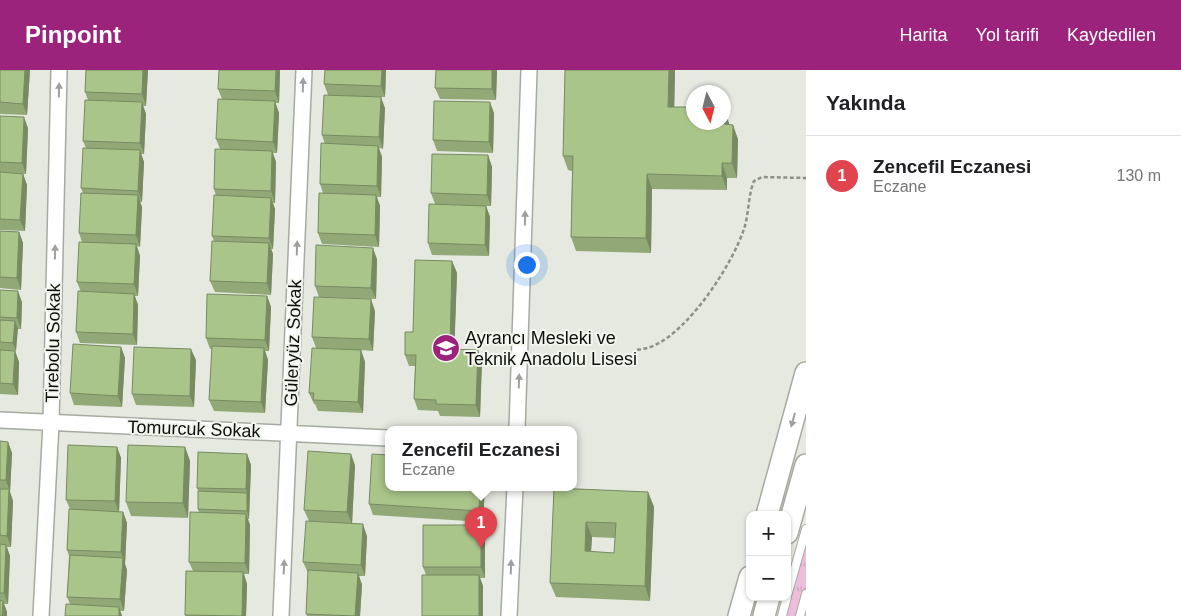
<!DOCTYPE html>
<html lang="tr">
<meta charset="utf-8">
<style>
:root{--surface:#fff;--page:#f6f6f6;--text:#202124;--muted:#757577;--line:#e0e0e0;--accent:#9c237c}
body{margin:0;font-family:Arial,sans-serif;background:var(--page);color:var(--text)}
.controls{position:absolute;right:15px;bottom:15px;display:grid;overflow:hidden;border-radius:10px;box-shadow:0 1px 4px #0004}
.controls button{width:45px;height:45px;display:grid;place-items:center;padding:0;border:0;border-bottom:1px solid var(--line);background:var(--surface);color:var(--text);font:25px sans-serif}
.compass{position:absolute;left:686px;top:15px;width:45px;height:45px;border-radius:50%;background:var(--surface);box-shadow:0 1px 4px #0004;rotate:173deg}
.you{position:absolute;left:526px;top:194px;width:18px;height:18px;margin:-12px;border:4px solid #fff;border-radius:50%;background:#1a73e8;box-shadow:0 0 0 8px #1a73e833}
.badge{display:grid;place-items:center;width:32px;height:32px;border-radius:50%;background:var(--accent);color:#fff;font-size:16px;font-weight:700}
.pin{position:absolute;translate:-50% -41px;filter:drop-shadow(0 1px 2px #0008)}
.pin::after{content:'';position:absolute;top:26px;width:18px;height:15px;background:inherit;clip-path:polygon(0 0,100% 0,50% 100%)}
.popup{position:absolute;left:385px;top:356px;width:192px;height:65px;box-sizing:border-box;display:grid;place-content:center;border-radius:10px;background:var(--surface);filter:drop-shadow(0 1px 4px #0005);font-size:16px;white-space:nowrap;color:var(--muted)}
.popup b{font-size:19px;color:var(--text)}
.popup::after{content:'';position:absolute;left:50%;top:100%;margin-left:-10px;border:10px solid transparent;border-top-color:var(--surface)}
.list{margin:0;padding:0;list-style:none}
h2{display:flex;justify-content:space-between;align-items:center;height:65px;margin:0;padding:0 20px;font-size:21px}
h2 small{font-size:16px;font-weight:400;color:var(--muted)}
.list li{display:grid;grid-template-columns:32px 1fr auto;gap:15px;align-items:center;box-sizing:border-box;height:80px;padding:0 20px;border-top:1px solid var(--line)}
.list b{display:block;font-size:19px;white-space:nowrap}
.list p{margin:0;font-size:16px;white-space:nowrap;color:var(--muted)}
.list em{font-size:16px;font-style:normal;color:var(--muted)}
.map{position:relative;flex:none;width:806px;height:546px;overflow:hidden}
header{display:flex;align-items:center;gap:30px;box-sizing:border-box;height:70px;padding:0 25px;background:var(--accent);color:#fff}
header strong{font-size:24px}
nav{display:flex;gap:28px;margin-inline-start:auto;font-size:18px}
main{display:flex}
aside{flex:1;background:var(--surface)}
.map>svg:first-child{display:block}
.grass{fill:url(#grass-tufts)}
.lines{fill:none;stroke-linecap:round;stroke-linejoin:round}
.lane-casing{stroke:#a6aba2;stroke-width:10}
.street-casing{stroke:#a6aba2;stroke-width:18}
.secondary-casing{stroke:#a6aba2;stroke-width:24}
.path{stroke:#8e908a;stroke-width:2.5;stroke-dasharray:4 2.5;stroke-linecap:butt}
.lane{stroke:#fff;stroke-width:8}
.street{stroke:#fff;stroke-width:15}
.secondary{stroke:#fff;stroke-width:21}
.wall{fill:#92a977;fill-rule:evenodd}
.shaded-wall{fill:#778a61}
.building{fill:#aac58a;stroke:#778a61;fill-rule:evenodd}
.oneway{fill:#9f9f9e}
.labels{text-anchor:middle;stroke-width:4;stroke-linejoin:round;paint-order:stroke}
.poi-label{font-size:18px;fill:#0f100d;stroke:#f2f7ed;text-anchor:start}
.street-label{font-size:18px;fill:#0f100d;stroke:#f2f7ed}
</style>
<header>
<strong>Pinpoint</strong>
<nav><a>Harita</a><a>Yol tarifi</a><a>Kaydedilen</a></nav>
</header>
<main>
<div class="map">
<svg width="806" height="546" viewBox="0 0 806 546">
<defs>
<pattern id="grass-tufts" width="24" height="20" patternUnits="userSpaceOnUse" patternTransform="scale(1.25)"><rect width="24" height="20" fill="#eebddc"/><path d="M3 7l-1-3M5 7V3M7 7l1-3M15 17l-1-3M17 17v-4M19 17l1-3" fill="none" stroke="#cba1bc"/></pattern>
</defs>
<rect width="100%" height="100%" fill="#e5e9e0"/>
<path class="grass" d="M806 459V546H782Z"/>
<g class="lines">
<g class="lane-casing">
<path id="lane" d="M787 526 806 459
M782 546 787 527
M800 546 806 524"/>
</g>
<g class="street-casing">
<path id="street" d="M0 350 388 368
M517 359 529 0
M41 546 51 353 59 0
M281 546 304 0
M509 546 515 417"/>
</g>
<g class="secondary-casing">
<path id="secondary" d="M767 445 806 303
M787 463 806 395
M739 546 750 507
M764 546 769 527"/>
</g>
<path class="path" d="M637 280C643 279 649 278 655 275 690 259 732 195 744 159 749 144 748 125 754 111L762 107 806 108"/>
<use href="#lane" class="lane"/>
<use href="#street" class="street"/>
<use href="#secondary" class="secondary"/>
</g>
<path class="wall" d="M0 0H30L27 45 0 44Z
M86 0H148L146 36H143L146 44 144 84H141L144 92 142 132H140L142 137 140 177 137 176 140 186 138 226H135L138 235 137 275 80 273 76 262 81 222 77 212 82 172 79 163 83 123 81 118 86 78 83 71 88 30 85 22Z
M280 0 279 33H275L279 43 277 83H273L276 92 275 133H273L275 139 273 179H271L273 184 271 225 215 222 210 211 214 171 212 166 216 126 214 119 220 79 216 69 222 29 218 19Z
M386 0 385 27H372L385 38 383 79 379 78 382 87 381 127H377L380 136 379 177 322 174 318 163 323 123 320 114 325 74 322 65 328 25 324 14Z
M436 0H497L496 30 440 29 435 18Z
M565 0H675L674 37 729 53V54L738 69 737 108H727V120L652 119 651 183 576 181 571 167 572 101 568 100 563 86Z
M494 43 493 83 437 81 433 70Z
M0 46 28 58 26 104H23L27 115 25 161 0 160Z
M488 85 492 97 491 136H486L490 147 489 186 432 185 428 173 435 134 431 123Z
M0 161 19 162 23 173 21 220 0 218Z
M377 189 376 229 319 227 315 216Z
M452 191 457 203 454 279 482 291 480 347 440 346 438 341 418 340 414 329 415 296H409L405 285 413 262Z
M0 220 22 232 21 259H17L16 281 6 280 15 281 19 292 18 325 0 324Z
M267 226 271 237 269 281H265L268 290 265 343 214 341 209 330 212 279H210L206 268Z
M375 241 373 281 361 280 365 292 363 343 318 341 315 334H314L309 323 316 278 312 267Z
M121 277 125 288 122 337 74 335 70 323Z
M196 290 194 337 136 335 132 324Z
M0 371 8 372 12 383 10 422 13 431 11 477H7L10 486 8 534H4L7 542 0 546Z
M117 377 121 388 119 442H123L127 453 125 494 127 500 124 541H120L122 546H65L70 534 67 527 69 486 67 480 70 439 66 430Z
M185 377 190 391 188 448 131 446 126 432Z
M247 384 251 395 249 449H248L250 455 249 504H244L247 514 246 546H185L186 501H193L189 492 199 443 198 439V421L197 418Z
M355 395 352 454 367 466 365 506H359L362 515 360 546H307L306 544 308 503 303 492 309 451 304 440Z
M485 417 483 452 373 445 369 434Z
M554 418 648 422 654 437 650 531 556 527 550 513ZM592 467 615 468 614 483 591 482Z
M481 455 485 466V508H480L483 516V546H422L426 505 423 497Z"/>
<path class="shaded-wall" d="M25 0H30L27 45 23 34Z
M143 0H148L146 36 142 24Z
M276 0H280L279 33 275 21Z
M382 0H386L385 27 381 16Z
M492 0H497L496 30 492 19Z
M669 0H675L674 52 668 37Z
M381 27 385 38 383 79 379 67Z
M275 31 279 43 277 83 273 72Z
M142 32 146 44 144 84 140 73Z
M490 32 494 43 493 83 489 72Z
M724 38 729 53V69L724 54Z
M24 47 28 58 26 104 22 93Z
M733 55 738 69 737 108 732 93Z
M378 76 382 87 381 127 377 116Z
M140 80 144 92 142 132 138 121Z
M272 81 276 92 275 133 271 121Z
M488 85 492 97 491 136 487 125Z
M722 93 727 108V120L722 106Z
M23 104 27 115 25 161 20 150Z
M647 104 652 119 651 183 646 168Z
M138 125 142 137 140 177 136 165Z
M376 125 380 136 379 177 375 165Z
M271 128 275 139 273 179 269 168Z
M486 136 490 147 489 186 485 175Z
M19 162 23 173 21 220 17 208Z
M269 173 273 184 271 225 267 213Z
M136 174 140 186 138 226 134 214Z
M373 178 377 189 376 229 371 218Z
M452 191 457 203 454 290 450 279Z
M18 221 22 232 21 259 17 248Z
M134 224 138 235 137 275 133 264Z
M267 226 271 237 269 281 265 270Z
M371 229 375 241 373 281 369 269Z
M15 251 18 259 16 281 13 273Z
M121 277 125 288 122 337 118 326Z
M264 278 268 290 265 343 261 332Z
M191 279 196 290 194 337 190 326Z
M361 280 365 292 363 343 358 332Z
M478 280 482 291 480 347 476 335Z
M15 281 19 292 18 325 13 314Z
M8 372 12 383 10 422 6 410Z
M117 377 121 388 119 443 115 431Z
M185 377 190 391 188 448 183 433Z
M247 384 251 395 249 449 247 441V423L246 419Z
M351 384 355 395 352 454 347 442Z
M480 417H485L483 452 479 441Z
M9 419 13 431 11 477 7 466Z
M648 422 654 437 650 531 645 516Z
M123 442 127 453 125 494 121 482Z
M246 444 250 455 249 504 245 493Z
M586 452 592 467 590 496 585 481Z
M363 454 367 466 365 506 361 495Z
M481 455 485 466V508L481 497Z
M6 475 10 486 8 534 4 523Z
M123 488 127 500 124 541 120 529Z
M243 502 247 514 246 546H242Z
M358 503 362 515 360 546H355Z
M479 505 483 516V546H479Z
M3 531 7 542V546H2Z
M119 537 122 546H119Z"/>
<path class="building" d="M0 0H25L23 34 0 32Z
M86 0H143L142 24 85 22Z
M219 0H276L275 21 218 19Z
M325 0H382L381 16 324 14Z
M436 0H492V19L435 18Z
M565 0H669L668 37H694V52H724V38V54L733 55 732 93H722V106L647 104 646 168 571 167 573 86H563Z
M324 25 381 27 379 67 322 65Z
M218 29 275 31 273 72 216 69Z
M85 30 142 32 140 73 83 71Z
M434 31 490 32 489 72 433 70Z
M0 46 24 47 22 93 0 92Z
M321 73 378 76 377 116 320 114Z
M83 78 140 80 138 121 81 118Z
M215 79 272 81 271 121 214 119Z
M432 84 488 85 487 125 431 123Z
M0 102 23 104 20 150 0 149Z
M81 123 138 125 136 165 79 163Z
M319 123 376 125 375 165 318 163Z
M214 125 271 128 269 168 212 166Z
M429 134 486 136 485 175 428 173Z
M0 161 19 162 17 208 0 207Z
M212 171 269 173 267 213 210 211Z
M79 172 136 174 134 214 77 212Z
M316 175 373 178 371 218 315 216Z
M415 190 452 191 450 279 478 280 476 335 436 334V330L414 329 416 285H405V262H413Z
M0 220 18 221 17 248 0 247Z
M78 221 134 224 133 264 76 262Z
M207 224 267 226 265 270 206 268Z
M314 227 371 229 369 269 312 267Z
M0 250 15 251 13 273 0 272Z
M73 274 121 277 118 326 70 323Z
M212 276 264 278 261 332 209 330Z
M134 277 191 279 190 326 132 324Z
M312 278 361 280 358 332 313 330 314 323H309Z
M0 280 15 281 13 314 0 313Z
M0 371 8 372 6 410H0Z
M68 375 117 377 115 431 66 430Z
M128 375 185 377 183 433 126 432Z
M308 381 351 384 347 442 304 440Z
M198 382 247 384 246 419 197 418Z
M372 384 388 385V417H480L479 441 369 434Z
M554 418 648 422 645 516 550 513ZM586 452 616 453 614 483 585 481Z
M0 419H9L7 466 0 465Z
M198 421 247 423V441L198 439Z
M69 439 123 442 121 482 67 480Z
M190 442 246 444 245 493 189 492Z
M306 451 363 454 361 495 303 492Z
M423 455H481V497H423Z
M0 474 6 475 4 523H0Z
M70 485 123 488 120 529 67 527Z
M308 500 358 503 355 546 306 544Z
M186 501 243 502 242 546 185 545Z
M422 505H479V546H422Z
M0 530 3 531 2 546H0Z
M66 534 119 537V546H65Z"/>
<defs><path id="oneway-solid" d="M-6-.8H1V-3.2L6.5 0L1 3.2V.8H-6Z" transform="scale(1.25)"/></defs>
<g class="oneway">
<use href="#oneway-solid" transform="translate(303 15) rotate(-88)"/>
<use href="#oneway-solid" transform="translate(59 20) rotate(-89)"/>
<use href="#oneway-solid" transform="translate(525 148) rotate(-89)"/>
<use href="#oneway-solid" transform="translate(297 178) rotate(-88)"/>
<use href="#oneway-solid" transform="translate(55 182) rotate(-89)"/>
<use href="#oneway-solid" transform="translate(519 311) rotate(-88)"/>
<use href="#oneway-solid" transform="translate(793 350) rotate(105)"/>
<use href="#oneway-solid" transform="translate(284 497) rotate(-87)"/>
<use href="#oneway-solid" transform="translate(511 497) rotate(-88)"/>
</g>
<defs>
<g id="school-disc" transform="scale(1.4375)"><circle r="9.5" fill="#9c237c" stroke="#f2f7ed"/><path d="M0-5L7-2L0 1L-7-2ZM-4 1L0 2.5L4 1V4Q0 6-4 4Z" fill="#fff"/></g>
</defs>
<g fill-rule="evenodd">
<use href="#school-disc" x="446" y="278"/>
</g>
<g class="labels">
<g class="poi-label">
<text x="465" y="274">Ayrancı Mesleki ve<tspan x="465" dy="21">Teknik Anadolu Lisesi</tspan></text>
</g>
<g class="street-label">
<text transform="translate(53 273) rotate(-89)" y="6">Tirebolu Sokak</text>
<text transform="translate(293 273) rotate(-88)" y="6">Güleryüz Sokak</text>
<text transform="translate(194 359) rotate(2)" y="6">Tomurcuk Sokak</text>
</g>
</g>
</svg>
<div class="controls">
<button>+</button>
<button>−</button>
</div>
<svg class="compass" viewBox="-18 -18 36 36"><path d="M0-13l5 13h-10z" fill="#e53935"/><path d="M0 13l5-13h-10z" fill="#757577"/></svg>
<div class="you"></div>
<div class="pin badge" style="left:481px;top:478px;background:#e0444e">1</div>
<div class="popup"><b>Zencefil Eczanesi</b>Eczane</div>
</div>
<aside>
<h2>Yakında<small></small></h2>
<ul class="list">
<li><span class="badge" style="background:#e0444e">1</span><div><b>Zencefil Eczanesi</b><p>Eczane</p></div><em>130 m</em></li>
</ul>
</aside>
</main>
